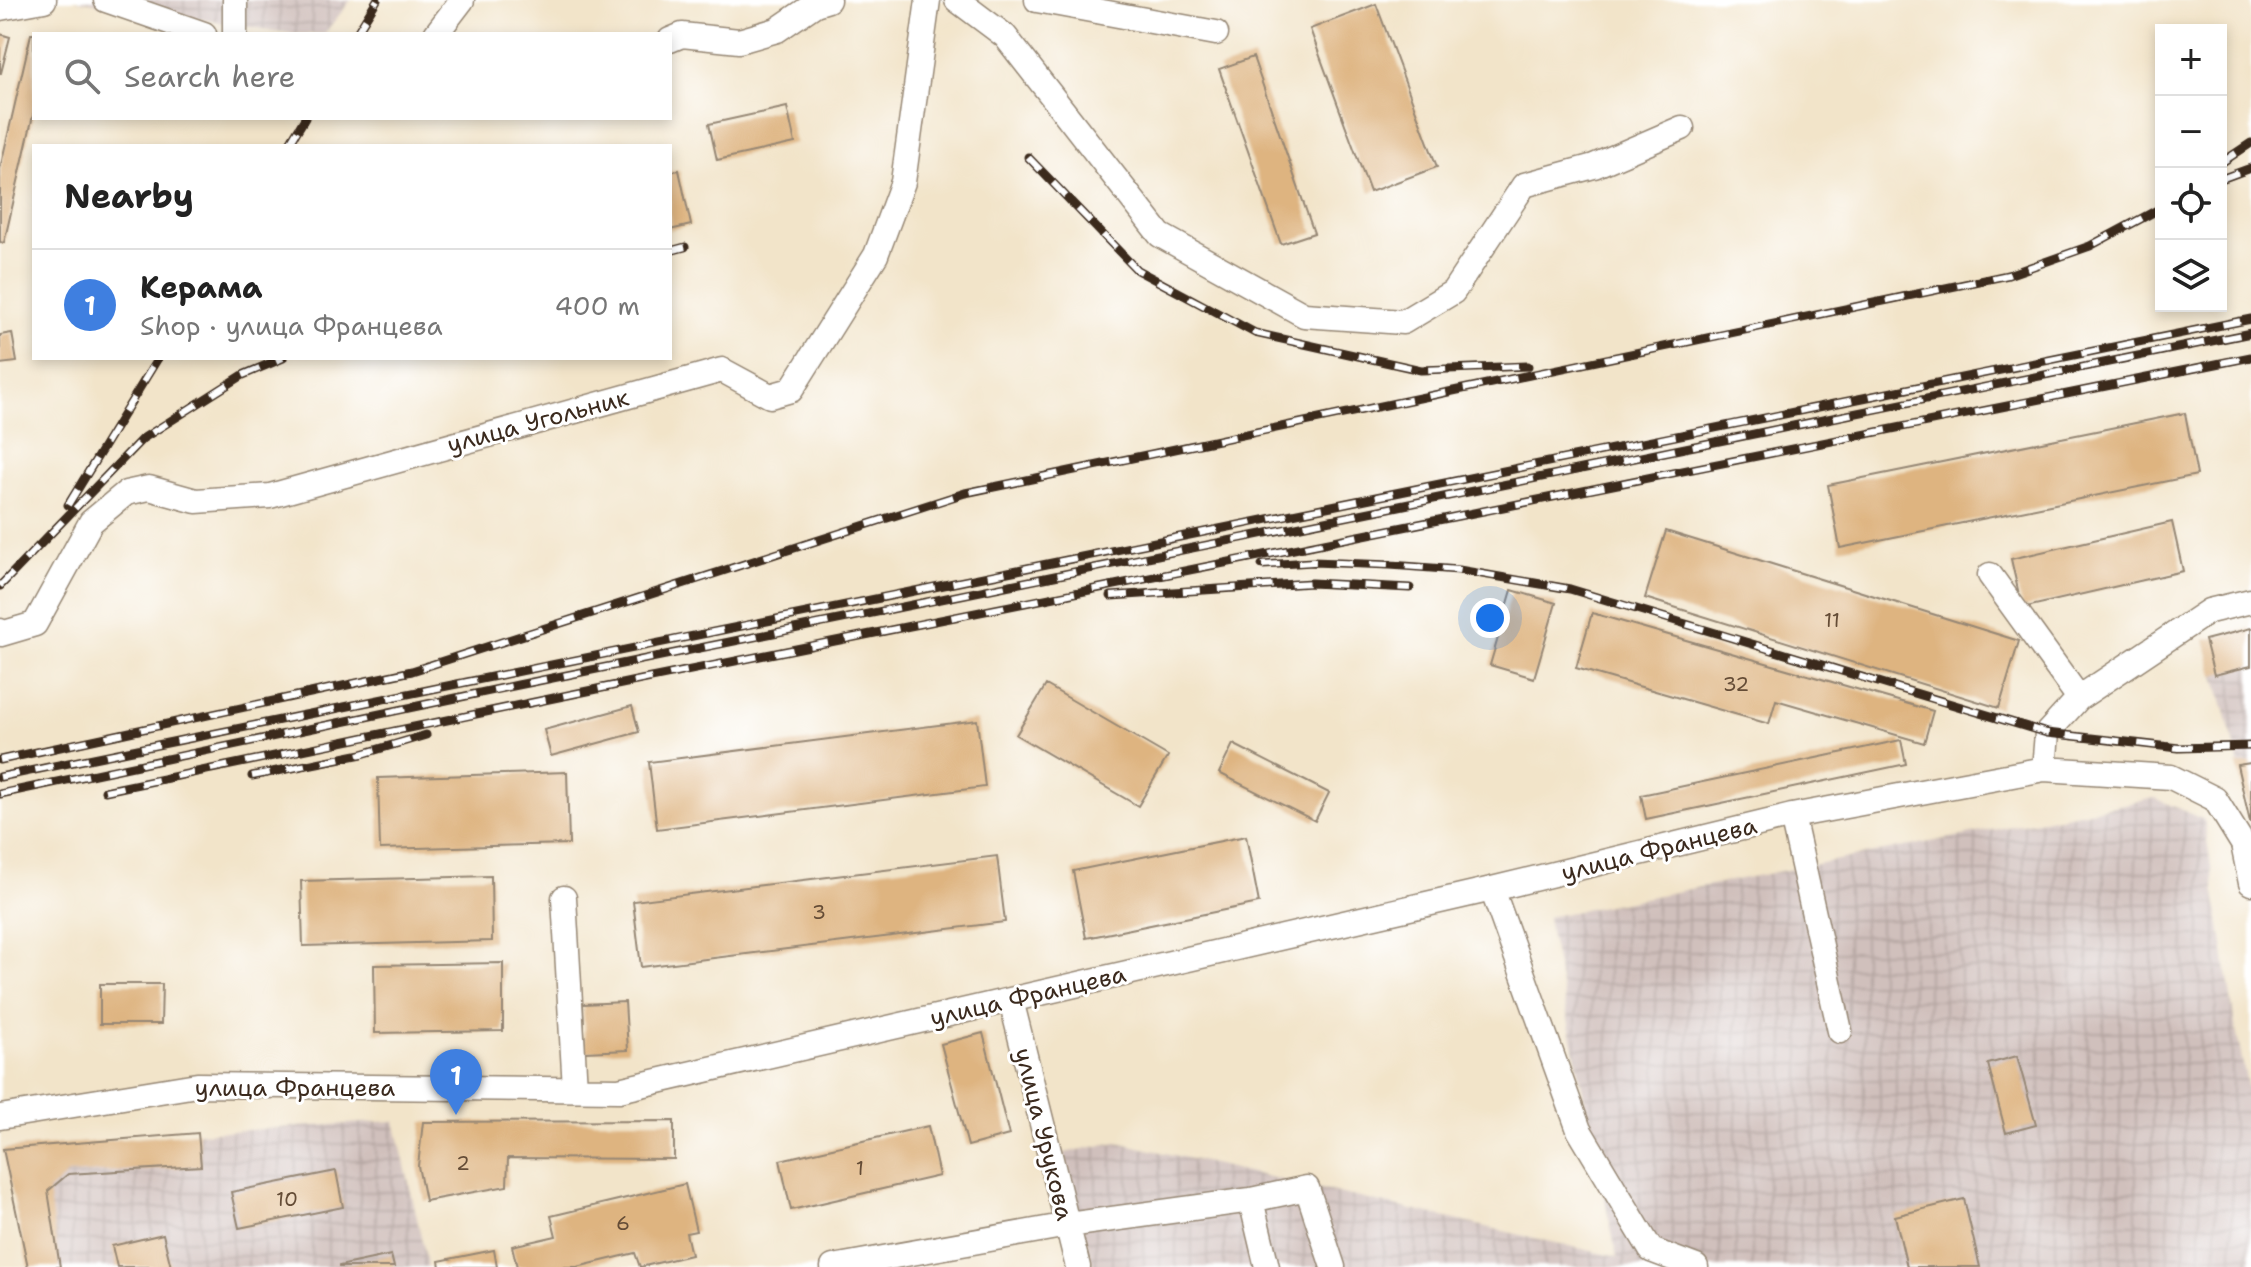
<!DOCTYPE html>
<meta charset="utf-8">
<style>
:root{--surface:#fff;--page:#f2f2f2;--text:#222;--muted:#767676;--line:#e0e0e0;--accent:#d93025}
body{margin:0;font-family:"Shantell Sans",sans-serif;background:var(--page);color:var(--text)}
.controls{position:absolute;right:24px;top:24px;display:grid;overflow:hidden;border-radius:0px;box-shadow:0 4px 12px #0003}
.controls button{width:72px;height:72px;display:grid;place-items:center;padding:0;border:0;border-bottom:2px solid var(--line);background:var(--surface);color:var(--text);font:40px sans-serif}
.you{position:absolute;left:1490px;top:618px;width:28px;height:28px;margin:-20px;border:6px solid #fff;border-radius:50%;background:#1a73e8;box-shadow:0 0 0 12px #1a73e833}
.badge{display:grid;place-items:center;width:52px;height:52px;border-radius:50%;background:var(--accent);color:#fff;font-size:26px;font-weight:700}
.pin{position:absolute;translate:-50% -66px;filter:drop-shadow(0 2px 4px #0008)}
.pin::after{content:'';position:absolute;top:42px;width:28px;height:24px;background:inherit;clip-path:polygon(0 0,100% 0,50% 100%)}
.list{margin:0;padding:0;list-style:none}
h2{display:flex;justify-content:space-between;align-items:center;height:104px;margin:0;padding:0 32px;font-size:34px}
h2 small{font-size:26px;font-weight:400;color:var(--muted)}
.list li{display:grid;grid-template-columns:52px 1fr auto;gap:24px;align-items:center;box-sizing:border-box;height:112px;padding:0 32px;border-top:2px solid var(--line)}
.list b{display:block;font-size:30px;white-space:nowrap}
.list p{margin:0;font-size:26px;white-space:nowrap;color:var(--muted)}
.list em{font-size:26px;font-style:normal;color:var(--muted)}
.icon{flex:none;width:44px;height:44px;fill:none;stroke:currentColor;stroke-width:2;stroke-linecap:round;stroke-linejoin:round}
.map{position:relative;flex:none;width:2251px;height:1267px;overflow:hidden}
.search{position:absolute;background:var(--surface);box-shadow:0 4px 12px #0003;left:32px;top:32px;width:640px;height:88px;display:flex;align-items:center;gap:20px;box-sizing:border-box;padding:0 28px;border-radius:0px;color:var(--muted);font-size:30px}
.panel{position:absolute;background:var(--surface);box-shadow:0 4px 12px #0003;left:32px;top:144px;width:640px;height:216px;border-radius:0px}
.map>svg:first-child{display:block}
.industrial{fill:url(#industrial-grid)}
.building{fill:#deb480}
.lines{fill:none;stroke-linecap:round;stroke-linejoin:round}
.minor-casing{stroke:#968774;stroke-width:27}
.minor{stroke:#fff;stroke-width:24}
.rail-casing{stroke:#3b2a1e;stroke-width:9}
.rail{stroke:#fff;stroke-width:6;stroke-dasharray:18;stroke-linecap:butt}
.labels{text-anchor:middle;stroke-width:6;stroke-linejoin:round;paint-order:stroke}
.number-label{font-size:20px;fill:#644c36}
.street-label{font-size:24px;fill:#3b2a1e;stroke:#fff}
</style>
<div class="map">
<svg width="2251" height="1267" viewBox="0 0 2251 1267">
<defs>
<pattern id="industrial-grid" width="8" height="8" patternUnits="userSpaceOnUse" patternTransform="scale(2)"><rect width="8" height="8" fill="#d0c0bc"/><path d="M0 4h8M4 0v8" fill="none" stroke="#b4a5a1"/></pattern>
</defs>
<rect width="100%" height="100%" fill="#fff"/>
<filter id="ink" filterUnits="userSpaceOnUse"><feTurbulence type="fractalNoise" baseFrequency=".0125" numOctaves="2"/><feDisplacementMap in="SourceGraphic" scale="16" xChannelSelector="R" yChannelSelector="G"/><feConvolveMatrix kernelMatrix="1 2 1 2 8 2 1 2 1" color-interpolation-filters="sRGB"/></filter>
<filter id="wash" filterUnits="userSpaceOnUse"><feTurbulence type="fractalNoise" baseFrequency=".006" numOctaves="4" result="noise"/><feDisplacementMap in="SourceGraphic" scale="32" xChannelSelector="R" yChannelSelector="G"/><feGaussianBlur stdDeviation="1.8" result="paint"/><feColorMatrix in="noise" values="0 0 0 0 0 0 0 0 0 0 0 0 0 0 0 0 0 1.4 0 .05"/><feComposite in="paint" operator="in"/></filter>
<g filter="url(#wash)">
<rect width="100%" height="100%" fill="#f2e4c9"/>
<path class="industrial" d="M75 0H351L324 34H295Z
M2251 628V828L2235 746 2205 640Z
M2155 798 2204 820 2235 1025 2251 1104V1267H1093L1064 1153 1117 1142 1617 1257 1547 917Z
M395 1121 428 1267H28L3 1149 198 1133Z"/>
<g id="blocks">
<path class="building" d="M1376 4 1437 167 1370 192 1310 29Z
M0 34 10 37 1 73H0Z
M31 34H34V111L4 243 0 242V169Z
M1253 57 1314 233 1281 244 1219 69Z
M787 107 795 143 717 160 709 124Z
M679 170 691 225 670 230V172Z
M12 333 17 362 0 364V335Z
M2185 413 2197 475 1840 548 1828 485Z
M2172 522 2183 571 2022 608 2011 559Z
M1666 531 2019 641 1999 708 1645 598Z
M1512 590 1556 603 1534 678 1490 665Z
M1592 613 1933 711 1924 743 1776 700 1769 724 1576 668Z
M2251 628V666L2214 675 2205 640Z
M1046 685 1168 756 1138 806 1016 735Z
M632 706 639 732 551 756 544 730Z
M977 720 985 787 657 829 649 762Z
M1901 740 1906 764 1646 819 1641 795Z
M1233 744 1329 793 1315 821 1219 773Z
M2251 763V822H2250L2237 765Z
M567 772 569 844 380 849 378 778Z
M1246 836 1259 903 1086 938 1073 871Z
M997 856 1005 922 641 967 633 901Z
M491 876 492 941 303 946 301 881Z
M503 963V1031L375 1033 374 965Z
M100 984H162L161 1024H100Z
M625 1002 628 1050 585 1052 583 1004Z
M983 1033 1009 1135 968 1146 941 1044Z
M2017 1056 2036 1125 2006 1133 1988 1064Z
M674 1121V1159L508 1158 507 1186 425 1201 418 1166 423 1122Z
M928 1126 939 1176 791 1210 780 1160Z
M198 1133 201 1166 68 1174 48 1191 60 1267H28L3 1149Z
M336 1171 343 1207 239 1228 231 1192Z
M685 1184 696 1231 686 1233 691 1255 640 1267 635 1253 577 1267H517L512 1246 556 1236 551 1216Z
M1964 1199 1980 1267H1907L1895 1216Z
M163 1234 171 1267H117L112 1246Z
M494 1250 497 1267H440L439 1261Z
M391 1255 394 1267H339V1266Z"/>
</g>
</g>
<g filter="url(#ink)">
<use href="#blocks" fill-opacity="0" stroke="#968774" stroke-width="2"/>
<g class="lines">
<g class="minor-casing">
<path id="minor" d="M106 0 204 34
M235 0V34
M957 0 1005 36 1160 235 1304 315 1403 322 1453 292 1524 185 1594 166 1682 128
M1037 0 1216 33
M0 8 44 0
M436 34 462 0
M670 40 682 35 739 41 777 30 815 4 828 0
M1990 575 2079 698
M0 631 1 634 35 624 91 522 126 493 149 488 196 501 270 496 722 370 770 396 791 390 876 255 903 182 928 0
M2044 769 2047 733 2079 698 2209 611 2251 601
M1792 816 1840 1031
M1492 889 1579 1130 1651 1250 1696 1267
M564 898 575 1089
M1011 1000 1078 1267
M0 1117 197 1085 619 1090 1492 889 1792 816 2044 769 2171 777 2215 799 2243 844 2251 883
M1251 1200 1307 1188 1333 1267
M833 1267 1068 1225 1251 1200 1267 1267"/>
</g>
<use href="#minor" class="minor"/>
<g class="rail-casing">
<path id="rail" d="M356 34 377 0
M288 146 305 118
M1028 157 1137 270 1255 333 1421 370 1528 366
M2221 163 2251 143
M2221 179 2251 168
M670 251 685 247
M68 505 158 358
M1262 565 1313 562 1390 565 1459 570 1570 589 2047 733 2179 748 2251 746
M0 586 142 439 243 375 283 358
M1111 596 1311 583 1410 588
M0 760 412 671 965 493 2008 275 2090 246 2161 208
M252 776 362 754 426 735
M0 777 2251 319
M105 791 631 682 2251 357
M0 794 518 685 2251 333"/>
</g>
<use href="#rail" class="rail"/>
</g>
</g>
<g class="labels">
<g class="number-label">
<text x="1832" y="627">11</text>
<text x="1736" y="691">32</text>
<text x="819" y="919">3</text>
<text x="463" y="1170">2</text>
<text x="860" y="1175">1</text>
<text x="287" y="1206">10</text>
<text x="623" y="1230">6</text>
</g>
<g class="street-label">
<text transform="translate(538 421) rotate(-15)" y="8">улица Угольник</text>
<text transform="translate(1659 849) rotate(-14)" y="8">улица Францева</text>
<text transform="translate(1028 996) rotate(-13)" y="8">улица Францева</text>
<text x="295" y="1096">улица Францева</text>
<text transform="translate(1044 1134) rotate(76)" y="8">улица Урукова</text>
</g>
</g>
</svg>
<div class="controls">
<button>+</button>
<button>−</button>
<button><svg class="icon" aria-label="locate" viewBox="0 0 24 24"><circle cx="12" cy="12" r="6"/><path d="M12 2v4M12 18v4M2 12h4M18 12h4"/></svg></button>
<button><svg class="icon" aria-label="layers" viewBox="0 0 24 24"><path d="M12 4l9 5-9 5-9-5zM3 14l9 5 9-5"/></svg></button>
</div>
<div class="you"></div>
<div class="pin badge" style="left:456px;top:1115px;background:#3f7fe0">1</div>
<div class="search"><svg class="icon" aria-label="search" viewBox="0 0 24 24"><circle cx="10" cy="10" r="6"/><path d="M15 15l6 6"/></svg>Search here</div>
<section class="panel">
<h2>Nearby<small></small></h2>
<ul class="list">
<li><span class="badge" style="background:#3f7fe0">1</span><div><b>Керама</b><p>Shop · улица Францева</p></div><em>400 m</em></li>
</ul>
</section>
</div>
